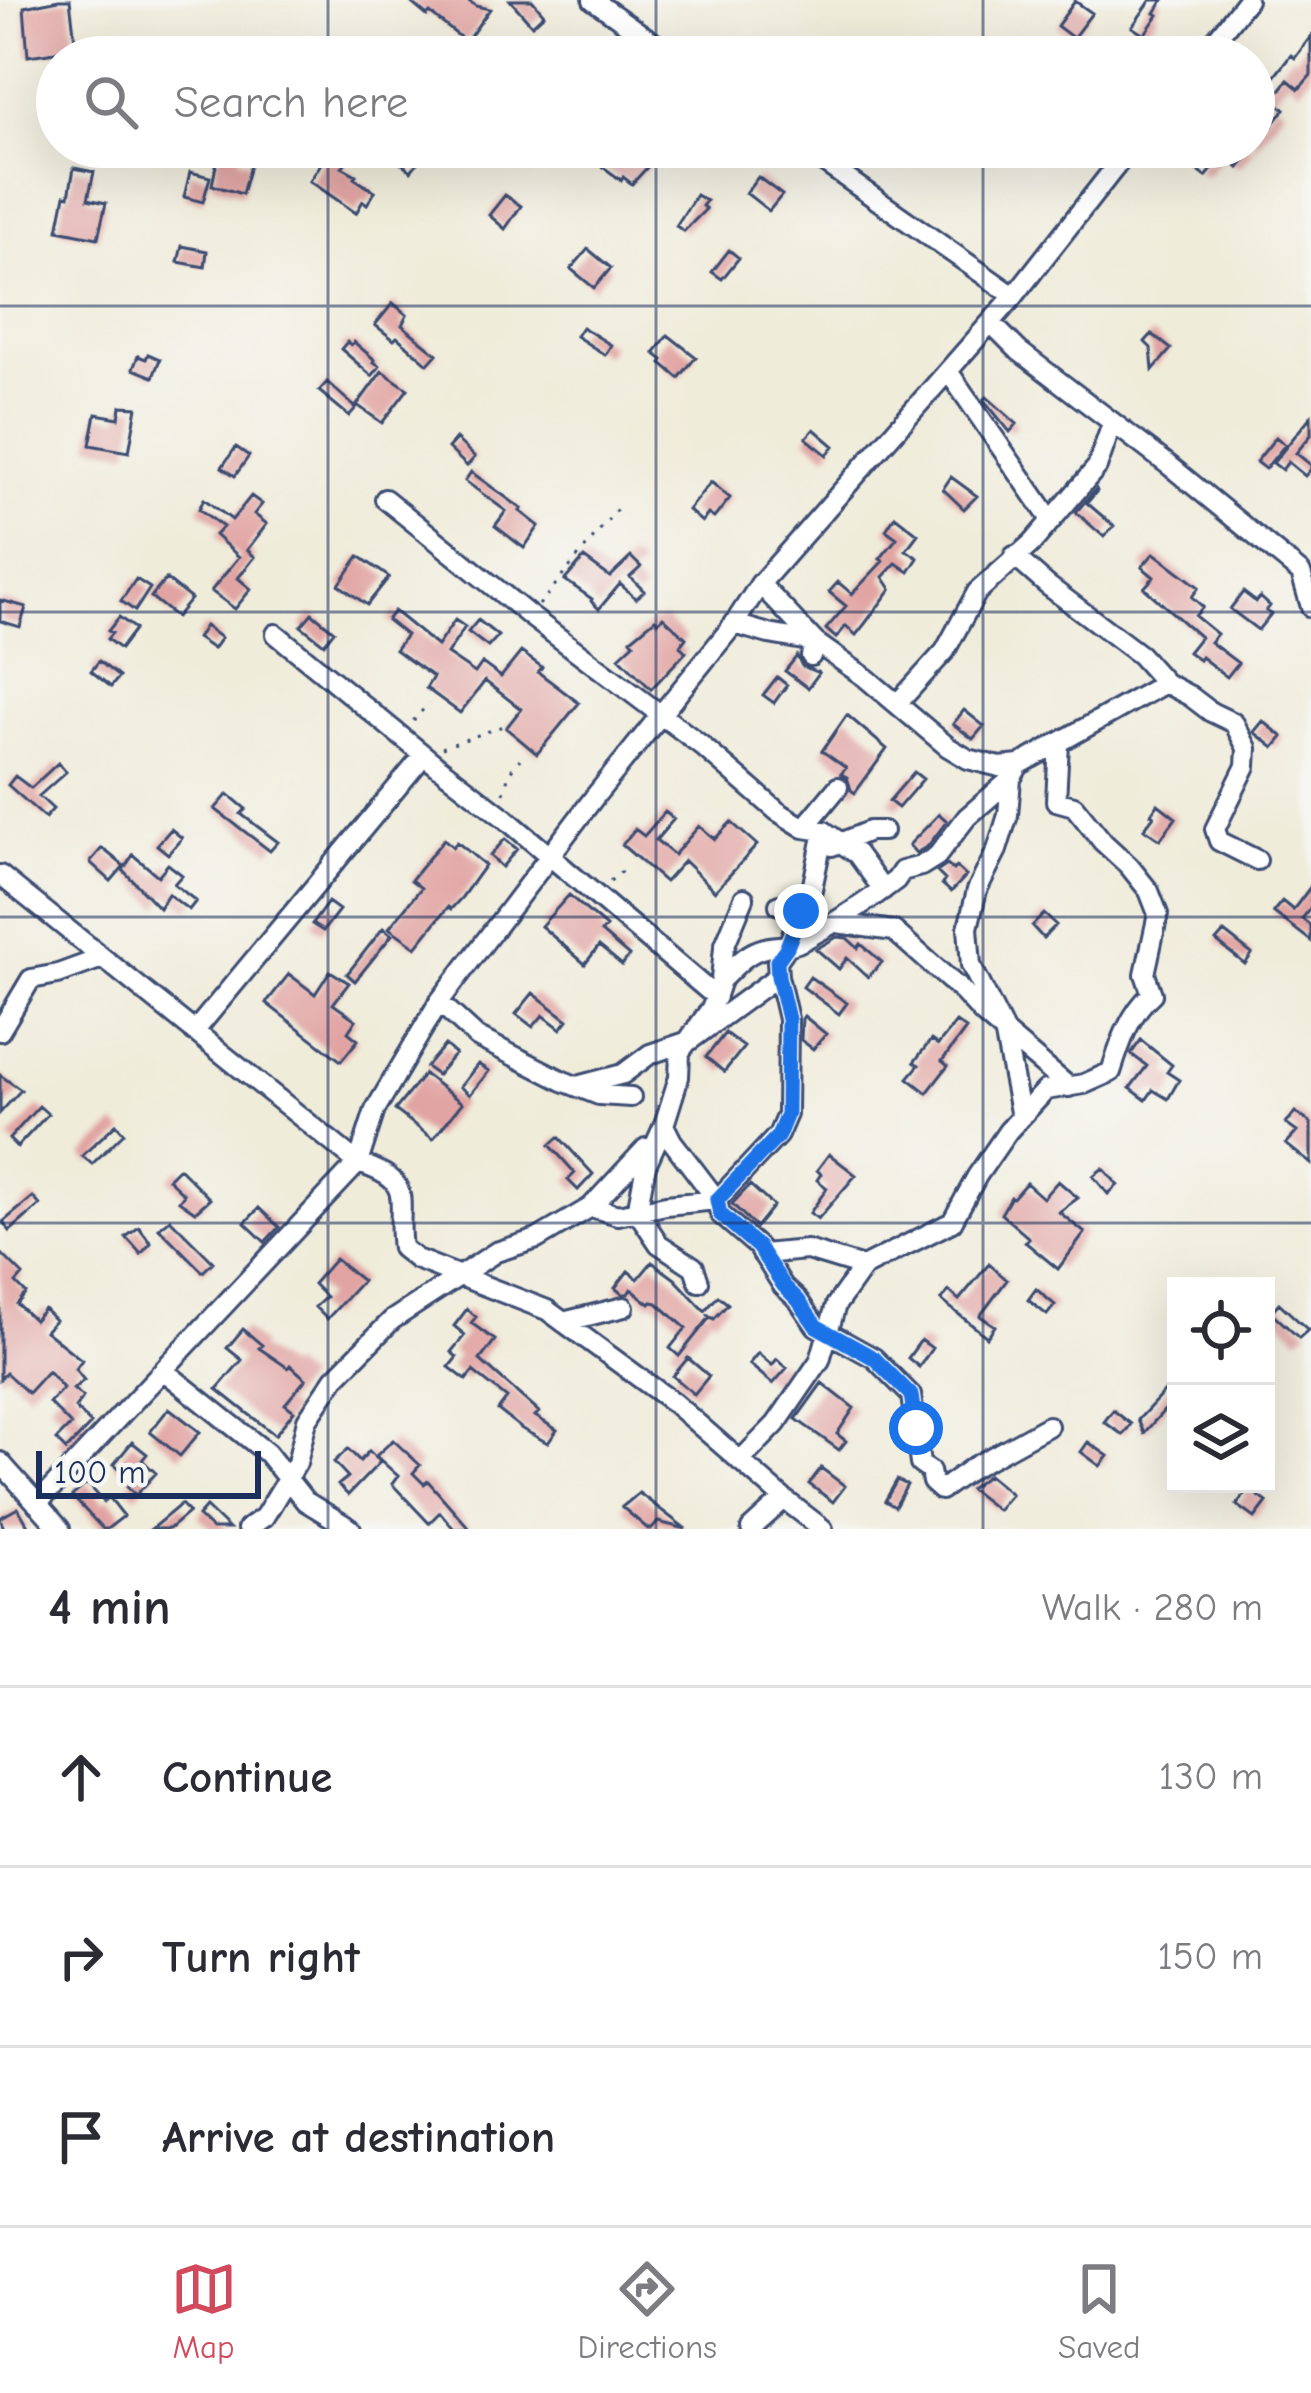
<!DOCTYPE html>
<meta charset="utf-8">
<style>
:root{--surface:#fff;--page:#f7f7f7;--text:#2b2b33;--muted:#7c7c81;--line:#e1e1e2;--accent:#d1495b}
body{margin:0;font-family:"Comic Neue",sans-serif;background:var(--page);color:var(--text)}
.controls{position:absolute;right:36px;bottom:36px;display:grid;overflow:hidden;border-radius:0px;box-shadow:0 12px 48px #0002}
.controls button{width:108px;height:108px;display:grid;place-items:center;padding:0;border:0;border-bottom:3px solid var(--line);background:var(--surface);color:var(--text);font:60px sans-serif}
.scale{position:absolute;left:36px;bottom:30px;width:225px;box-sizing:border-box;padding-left:12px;border:6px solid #1b2f5e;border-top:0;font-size:33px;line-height:42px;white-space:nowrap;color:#1b2f5e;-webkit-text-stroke:9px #f6f6f2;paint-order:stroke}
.stop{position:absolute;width:36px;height:36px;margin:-27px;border:9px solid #1a73e8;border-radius:50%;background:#fff}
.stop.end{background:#1a73e8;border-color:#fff;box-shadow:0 3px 12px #0008}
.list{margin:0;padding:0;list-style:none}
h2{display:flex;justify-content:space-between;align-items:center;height:156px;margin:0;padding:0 48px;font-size:51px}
h2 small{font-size:39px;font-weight:400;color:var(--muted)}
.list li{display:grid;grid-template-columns:78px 1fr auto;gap:36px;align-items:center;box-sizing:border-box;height:180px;padding:0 48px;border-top:3px solid var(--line)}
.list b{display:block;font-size:45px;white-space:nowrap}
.list em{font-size:39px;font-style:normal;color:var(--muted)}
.icon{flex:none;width:66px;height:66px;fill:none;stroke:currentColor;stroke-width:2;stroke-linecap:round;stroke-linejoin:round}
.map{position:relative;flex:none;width:1311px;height:1529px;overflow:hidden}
.search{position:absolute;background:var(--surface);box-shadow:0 12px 48px #0002;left:36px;right:36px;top:36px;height:132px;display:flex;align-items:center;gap:30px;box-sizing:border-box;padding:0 42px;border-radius:66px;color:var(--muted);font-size:45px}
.sheet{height:696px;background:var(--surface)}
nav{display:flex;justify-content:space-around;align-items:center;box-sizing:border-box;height:168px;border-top:3px solid var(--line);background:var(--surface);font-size:33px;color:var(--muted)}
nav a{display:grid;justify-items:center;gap:6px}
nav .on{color:var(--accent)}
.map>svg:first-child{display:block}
.building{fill:#e1a4a3}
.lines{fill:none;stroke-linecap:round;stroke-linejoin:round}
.minor-casing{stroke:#3b4b71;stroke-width:24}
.path{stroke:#3b4b71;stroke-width:3;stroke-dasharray:3 9;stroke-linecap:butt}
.minor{stroke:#fff;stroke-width:18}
.route{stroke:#1a73e8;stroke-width:15}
.grid{fill:none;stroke:#1b2f5e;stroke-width:3;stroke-opacity:0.55}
</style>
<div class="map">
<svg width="1311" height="1529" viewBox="0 0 1311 1529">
<rect width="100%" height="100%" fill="#f6f6f2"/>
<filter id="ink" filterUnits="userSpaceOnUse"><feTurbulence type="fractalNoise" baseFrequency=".00833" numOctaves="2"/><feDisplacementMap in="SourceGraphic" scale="24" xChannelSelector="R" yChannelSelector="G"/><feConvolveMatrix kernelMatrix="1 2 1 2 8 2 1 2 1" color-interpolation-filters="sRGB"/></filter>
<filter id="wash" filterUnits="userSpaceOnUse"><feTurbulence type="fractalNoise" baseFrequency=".004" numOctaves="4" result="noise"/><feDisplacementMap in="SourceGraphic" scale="48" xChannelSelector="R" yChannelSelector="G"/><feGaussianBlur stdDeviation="2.7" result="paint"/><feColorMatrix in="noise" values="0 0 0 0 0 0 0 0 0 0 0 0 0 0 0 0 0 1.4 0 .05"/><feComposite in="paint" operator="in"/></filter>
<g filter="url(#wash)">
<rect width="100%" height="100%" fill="#f0ecda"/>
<g id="blocks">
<path class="building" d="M59 0H70L76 49 28 56 24 7Z
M408 0H467L476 6 490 9 466 42 430 13 427 16Z
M510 0H532L544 14 532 25Z
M1151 0H1163L1155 13 1158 15 1144 35 1132 27Z
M1075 1 1092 13 1073 38 1057 26Z
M1311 36V75L1299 89 1288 80 1266 108 1256 100 1291 55 1295 58Z
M1275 103 1285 109 1239 168 1224 155 1206 177 1197 170 1215 147H1254V132Z
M220 147H243L239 159 251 162 242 194 212 185Z
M315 147H337L351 156 342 167 356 175 354 178 375 192 367 204 363 201 356 213 310 181 327 154Z
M396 147H416L425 154 411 171 390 154Z
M601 147H635L652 162 632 184 623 177 621 180 592 159Z
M74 168 94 172 88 199 106 203 98 238 58 230 65 195 69 196Z
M190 172 210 177 203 202 184 197Z
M758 177 782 195 769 211 746 193Z
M505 195 521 206 505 229 489 215Z
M696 195 706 201 702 206 706 209 684 231 676 226Z
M182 246 207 251 205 267 178 262Z
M588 249 611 268 594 288 571 269Z
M729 250 739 258 722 279 712 272Z
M393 303 407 315 402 325 437 354 428 364 397 337 394 340 375 325Z
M582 327 611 345 605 355 576 336Z
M1152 334 1171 349 1153 370 1151 348 1145 342Z
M668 335 696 357 679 378 661 363 663 360 654 353Z
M347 342 351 345 354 342 375 360 374 362 380 366 372 376 341 349Z
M148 354 160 359 153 377 133 369 138 356 146 359Z
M382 371 408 389 382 423 357 405Z
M327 382 356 408 349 416 319 391Z
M987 397 1017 424 1010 432 984 400Z
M121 406 137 407 129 452 90 445 96 414 119 418Z
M1311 416V435L1296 453 1311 465V469L1305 476 1288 462 1282 470 1273 463Z
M814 429 834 446 827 455 806 438Z
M1276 437 1285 445 1265 469 1256 462Z
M456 439 475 457 467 466 448 448Z
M236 447 249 456 235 476 222 467Z
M471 472 522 509 520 511 539 526 524 548 495 526 506 511 465 481Z
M951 477 977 496 964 509 943 489Z
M711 482 730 498 714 518 708 514 702 522 688 510Z
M1096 489 1097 491 1087 503 1114 526 1104 537 1076 512Z
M251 496 262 504 254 514 267 524 247 550 255 557 238 578 251 589 235 609 211 591 239 557 215 535 223 527 199 509 204 499 232 520Z
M895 516 918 534 906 550 918 558 909 572 896 563 883 577 891 589 864 625 856 635 846 626 836 638 826 629 846 606 829 592 838 582 852 594 883 561 880 559 897 538 886 530Z
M1154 553 1199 587 1192 597 1203 607 1195 616 1217 634 1210 642 1238 663 1227 677 1201 657 1199 660 1188 652 1200 637 1144 588 1154 577 1142 567Z
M359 556 389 577 367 605 339 585Z
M631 557 641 567 630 577 644 591 636 599 620 584 599 609 591 601 592 599 565 580 584 558 610 577Z
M136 579 150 588 135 611 121 601Z
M166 579 191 599 176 617 151 597Z
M1243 592 1256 602 1260 597 1270 606 1266 611 1271 614 1258 630 1230 609Z
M0 600 26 607 20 627 0 621Z
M394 611 437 646 455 620 465 627 447 654 475 673 482 663 501 677 521 652 542 667 538 672 579 703 537 754 506 728 521 709 485 681 460 713 426 688 433 677 395 650 406 635 387 620Z
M312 613 334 631 324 644 301 626Z
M119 617 135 629 120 649 107 639 112 633 108 631Z
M663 617 686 638 680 646 686 652 651 689 619 657 634 643 631 639 655 619 658 622Z
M478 620 498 636 488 647 468 632Z
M205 626 221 638 213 649 197 638Z
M797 656 802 666 819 673 808 688 785 671Z
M99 661 119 677 111 687 91 671Z
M777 677 787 685 774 703 763 695Z
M964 710 984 726 973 739 953 724Z
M847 715 887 749 855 793 851 790 847 777 841 774 846 768 822 751Z
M1263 721 1283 737 1274 748 1254 732Z
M58 763 66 772 39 796 53 809 45 818 8 785 15 776 31 788Z
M914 772 923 779 898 808 889 801Z
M228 794 246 809 241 814 278 842 270 851 215 809Z
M1158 804 1176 818 1160 840 1144 829 1154 816 1151 814Z
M665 812 674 819 656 840 674 855 699 826 715 839 731 822 757 845 715 891 684 861 665 882 622 845 635 829 644 836Z
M939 814 947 821 928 846 916 853 909 845Z
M171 829 182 838 168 854 157 845Z
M444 839 453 847 457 842 485 865 462 897 451 909 448 907 416 947 389 928 421 888 411 880Z
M505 839 517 849 502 867 490 856Z
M102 848 124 866 111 881 90 862Z
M133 855 158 876 168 864 182 875 174 884 196 901 189 910 168 894 159 908 123 870Z
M947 865 953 870 956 867 966 876 951 892 942 884 945 880 937 872Z
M1311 886V907L1302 919 1311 926V941L1273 912 1282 901 1293 910Z
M569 895 606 927 601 932 629 956 622 965 599 946 585 964 541 926Z
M328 902 339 910 323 931 312 924Z
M1044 914 1056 925 1043 938 1032 926Z
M383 928 392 935 355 981 347 974Z
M1224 932 1252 954 1245 964 1216 941Z
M837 937 847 938 858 948 861 944 882 962 868 977 847 958 839 969 816 949Z
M330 971 349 983 333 1004 356 1020 348 1032 358 1040 341 1061 266 1003 289 974 315 994Z
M810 977 847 1003 839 1014 803 987Z
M533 993 568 1020 561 1029 543 1015 533 1027 516 1014Z
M804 1016 826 1034 813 1049 801 1040 802 1019Z
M956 1022 966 1029 942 1061 948 1066 927 1093 908 1078 919 1065 914 1062 931 1040 938 1045Z
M725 1033 744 1047 724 1072 706 1057Z
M1141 1040 1172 1065 1167 1072 1179 1080 1168 1099 1153 1090 1146 1100 1130 1088 1147 1066 1131 1054Z
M445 1045 455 1054 437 1075 426 1067Z
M478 1064 489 1071 470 1095 460 1087Z
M424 1074 462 1103 433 1139 395 1110Z
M0 1075 21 1090 0 1113Z
M39 1106 48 1114 17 1147 9 1139Z
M1295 1112 1311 1123V1164L1286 1144 1297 1132 1286 1124Z
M116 1124 124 1133 92 1164 82 1156Z
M559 1137 593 1174 578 1190 568 1180 575 1173 550 1145Z
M829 1154 856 1175 818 1219 810 1213 827 1188 817 1180 821 1174 817 1170Z
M179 1168 210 1199 195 1212 179 1201 184 1194 168 1179Z
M1103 1168 1118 1185 1108 1194 1093 1176Z
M1058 1181 1078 1198 1059 1212 1085 1233 1058 1269 1025 1242 1029 1238 1001 1214 1011 1197 1013 1198 1026 1183 1043 1198Z
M750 1185 773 1206 756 1227 732 1204Z
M33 1197 40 1205 10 1231 3 1222Z
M259 1208 279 1227 265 1242 245 1223Z
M170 1219 213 1262 203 1272 159 1228Z
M139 1227 151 1243 141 1254 126 1237Z
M0 1252 23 1275 16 1283 26 1293 17 1304 34 1320 44 1309 55 1320 45 1331 82 1360 75 1369 84 1380 73 1389 83 1397 75 1408 91 1424 66 1450 56 1440 71 1425 49 1403 63 1388 48 1371 28 1393 6 1373 0 1379Z
M335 1259 362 1281 327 1319 315 1307 326 1297 313 1284Z
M652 1262 675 1279 705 1311 718 1296 728 1304 714 1319 707 1314 710 1317 679 1356 670 1348 686 1328 657 1303 652 1302 650 1304 631 1289 628 1294H622L615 1288 628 1271 638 1279Z
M989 1264 1007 1280 980 1316 995 1326 987 1337 941 1300 949 1291 959 1300Z
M1036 1289 1055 1305 1047 1315 1028 1300Z
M1279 1303 1308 1330 1299 1338 1271 1312Z
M467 1309 476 1317 471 1323 495 1340 480 1360 539 1412 535 1416 557 1430 548 1443 522 1429 498 1410 507 1398 473 1371 466 1380 449 1367 457 1357 451 1352 465 1335 454 1326Z
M243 1329 262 1345 259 1348 288 1368 290 1365 306 1379 285 1404 294 1411 275 1435 217 1389 242 1360 227 1348Z
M921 1340 932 1348 919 1367 908 1358Z
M758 1353 772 1365 777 1359 787 1368 773 1384 749 1364Z
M688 1358 709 1376 694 1394 673 1376Z
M1176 1379V1397L1144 1433 1138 1420Z
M822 1383 854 1408 837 1434 846 1441 839 1450 796 1419Z
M169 1408 200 1432 180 1456 150 1432Z
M1113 1410 1131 1424 1123 1435 1104 1422Z
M393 1440 420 1465 413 1473 424 1484 428 1481 470 1529H454L440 1512 429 1523 392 1484 398 1476 376 1456Z
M132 1442 147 1454 142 1460 156 1473 136 1495 127 1487 134 1480 114 1464Z
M1088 1442 1108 1456 1100 1466 1081 1452Z
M348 1449 360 1461 369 1451 380 1462 348 1495 338 1485 348 1477 334 1462Z
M821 1468 845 1486 833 1502 809 1484Z
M988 1475 1011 1494 997 1510 970 1489Z
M897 1480 907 1485 895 1507 885 1501Z
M87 1483 104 1502 109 1497 124 1516 107 1529H103L72 1496Z
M1249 1489 1267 1502 1255 1518 1237 1505Z
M639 1493 686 1529 658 1522 652 1529H648L622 1507Z
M181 1504 189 1512 169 1529H151Z
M206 1507 229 1529H212L198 1516Z
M18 1508 30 1529H4L0 1518Z"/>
</g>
</g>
<g filter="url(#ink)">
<use href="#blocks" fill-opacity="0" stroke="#3b4b71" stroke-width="3"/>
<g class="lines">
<g class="minor-casing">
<path id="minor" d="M593 0 674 57
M1202 57 1247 0
M802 147 1014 296
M991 323 1019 351 1170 466 1301 573 1311 607
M948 371 1051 520
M385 499 530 616 701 745 777 811 804 828 824 831 857 854 883 890
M1014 556 1047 585 1140 655 1165 683 1190 696 1211 712 1234 723 1247 748 1246 766 1215 829 1219 841 1257 860
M760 584 815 642 811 656
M734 624 769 634 815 642 866 678 948 747 968 759 1000 767 1019 765 1165 683
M276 634 436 765 506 819 716 997
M897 704 945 651 977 592 1032 543 1097 467 1112 424
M1011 779 1008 815 997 850 977 890 968 928 971 965 1004 1031 1021 1117
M804 828 838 787
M832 846 869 831H883
M0 875 358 1163C418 1182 395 1199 402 1248L416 1259 547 1310 674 1403 784 1499
M744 898 724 947 721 980 712 1007 680 1052 679 1077 664 1125 672 1141 717 1200 720 1214 758 1247 783 1286 798 1300 816 1326 874 1358 911 1395 920 1464 930 1471 932 1482 941 1490 972 1468 1048 1426
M779 905 801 911 829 926
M837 923 894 931 963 992 983 1014 1069 1087
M721 980C736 966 745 953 765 948 778 944 790 948 802 941 835 923 866 903 896 880L902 871 921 866 937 856 967 817 1011 779 1019 765
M439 1002 477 1037 563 1081 599 1095 631 1097
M0 1031 31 979 58 974 102 958
M194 1032 424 755
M577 1086 623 1074 650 1054 689 1041 778 976
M664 1125 646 1165 637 1211 659 1244 694 1267 699 1282
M591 1207 646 1148
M762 1254 807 1250 863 1267
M563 1322 624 1307
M163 1370 267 1453 305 1501 351 1529
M740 1461 776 1424 820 1360 836 1305 863 1267 952 1222 977 1176 1008 1131 1046 1090 1084 1084 1111 1072C1120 1044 1129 1014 1152 994L1145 974 1158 914 1149 891 1129 866 1103 842 1074 806 1056 801 1059 743
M0 1462 60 1529
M37 1504 358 1163 375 1110 439 1002 596 795 734 624 760 584 1014 296 1131 147
M247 1529 264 1517 297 1463 307 1420 335 1378 392 1320 496 1252 537 1239 591 1207 618 1215 666 1205 717 1200 778 1135 787 1114 788 1019 778 976 777 961 787 947 801 911 811 894 824 831
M751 1529 784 1499 823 1529"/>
</g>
<path class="path" d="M539 605 617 509
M413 721 429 703
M442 748 503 726
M504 793 509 773 520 759
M610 881 623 870"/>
<use href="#minor" class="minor"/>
</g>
</g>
<g class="lines" filter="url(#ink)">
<path class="route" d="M801 911 787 947 777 961 778 976 788 1019 787 1114 778 1136 717 1200 720 1214 758 1247 784 1286 798 1300 816 1326 874 1358 911 1395 916 1428"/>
</g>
<path class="grid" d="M328 0V57M656 0V57M983 0V57M328 147V1529M656 147V1529M983 147V1529M0 306H1311M0 612H1311M0 917H1311M0 1223H1311"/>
</svg>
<div class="controls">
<button><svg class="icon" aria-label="locate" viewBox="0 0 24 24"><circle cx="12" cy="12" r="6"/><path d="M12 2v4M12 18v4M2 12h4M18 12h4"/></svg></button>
<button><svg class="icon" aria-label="layers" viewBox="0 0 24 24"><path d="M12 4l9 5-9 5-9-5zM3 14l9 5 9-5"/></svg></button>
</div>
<div class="scale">100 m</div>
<div class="stop" style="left:916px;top:1428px"></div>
<div class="stop end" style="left:801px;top:911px"></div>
<div class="search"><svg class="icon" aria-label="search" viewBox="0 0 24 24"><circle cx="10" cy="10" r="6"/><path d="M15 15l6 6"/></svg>Search here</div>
</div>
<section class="sheet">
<h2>4 min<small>Walk · 280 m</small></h2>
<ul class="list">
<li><svg class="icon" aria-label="ahead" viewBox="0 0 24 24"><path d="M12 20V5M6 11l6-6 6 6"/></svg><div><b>Continue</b></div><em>130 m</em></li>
<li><svg class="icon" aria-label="right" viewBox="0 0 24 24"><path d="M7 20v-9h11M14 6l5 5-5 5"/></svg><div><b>Turn right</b></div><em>150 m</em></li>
<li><svg class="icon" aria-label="arrive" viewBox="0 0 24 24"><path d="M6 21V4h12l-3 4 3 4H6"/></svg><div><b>Arrive at destination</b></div></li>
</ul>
</section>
<nav>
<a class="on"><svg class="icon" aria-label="map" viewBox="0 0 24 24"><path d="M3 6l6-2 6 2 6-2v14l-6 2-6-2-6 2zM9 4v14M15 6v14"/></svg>Map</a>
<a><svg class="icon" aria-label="directions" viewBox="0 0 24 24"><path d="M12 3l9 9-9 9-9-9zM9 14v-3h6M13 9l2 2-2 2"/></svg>Directions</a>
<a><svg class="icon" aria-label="saved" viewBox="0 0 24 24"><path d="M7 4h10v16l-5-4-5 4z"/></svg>Saved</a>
</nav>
